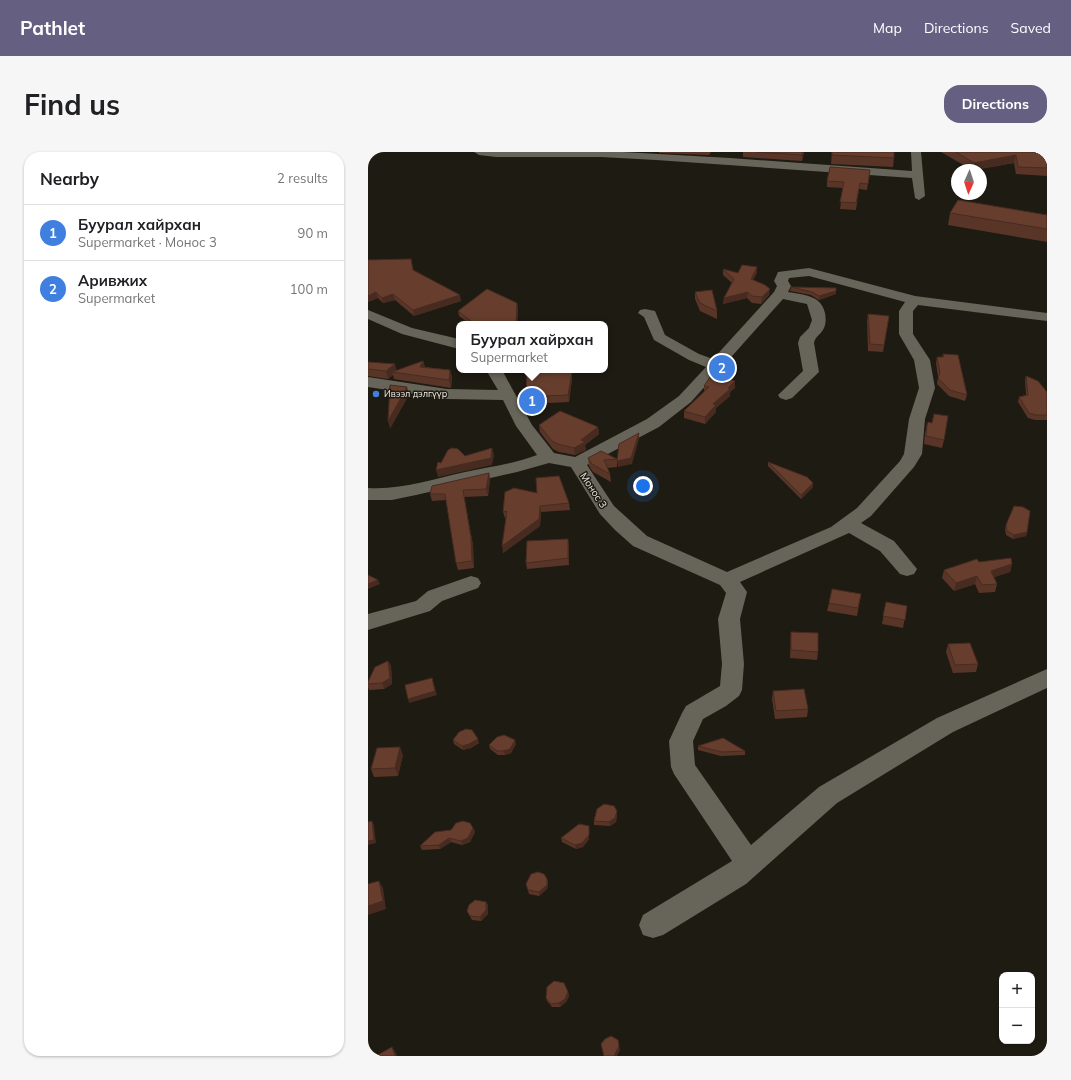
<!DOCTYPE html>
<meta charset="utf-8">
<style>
:root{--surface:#fff;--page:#f6f6f6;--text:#202124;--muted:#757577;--line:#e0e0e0;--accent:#655f82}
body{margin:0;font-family:Mulish,sans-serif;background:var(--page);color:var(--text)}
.controls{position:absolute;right:12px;bottom:12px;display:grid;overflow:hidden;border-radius:8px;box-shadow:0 1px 3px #0004}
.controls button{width:36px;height:36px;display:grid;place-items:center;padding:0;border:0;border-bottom:1px solid var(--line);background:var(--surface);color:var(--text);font:20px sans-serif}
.compass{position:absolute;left:583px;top:12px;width:36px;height:36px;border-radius:50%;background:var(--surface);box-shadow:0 1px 3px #0004;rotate:183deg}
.you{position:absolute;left:275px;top:334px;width:14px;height:14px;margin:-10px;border:3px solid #fff;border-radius:50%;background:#1a73e8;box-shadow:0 0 0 6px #1a73e833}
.badge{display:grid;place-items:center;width:26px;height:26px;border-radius:50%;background:var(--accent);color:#fff;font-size:13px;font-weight:700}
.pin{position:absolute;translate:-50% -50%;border:2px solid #fff;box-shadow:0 1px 4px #0006}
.popup{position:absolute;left:88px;top:169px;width:152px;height:52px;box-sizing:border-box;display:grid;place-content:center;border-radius:8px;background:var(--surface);filter:drop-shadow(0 1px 3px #0005);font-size:13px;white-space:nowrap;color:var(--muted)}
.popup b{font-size:15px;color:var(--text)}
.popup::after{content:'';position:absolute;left:50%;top:100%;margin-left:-8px;border:8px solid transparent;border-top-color:var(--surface)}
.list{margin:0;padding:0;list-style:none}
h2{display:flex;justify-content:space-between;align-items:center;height:52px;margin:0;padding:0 16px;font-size:17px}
h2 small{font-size:13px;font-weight:400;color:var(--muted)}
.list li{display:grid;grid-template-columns:26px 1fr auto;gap:12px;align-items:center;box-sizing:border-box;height:56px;padding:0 16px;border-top:1px solid var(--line)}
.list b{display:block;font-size:15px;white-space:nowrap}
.list p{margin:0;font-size:13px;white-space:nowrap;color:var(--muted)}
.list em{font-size:13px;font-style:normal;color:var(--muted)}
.map{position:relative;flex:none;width:679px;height:904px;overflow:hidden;border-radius:16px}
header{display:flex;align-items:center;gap:24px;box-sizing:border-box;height:56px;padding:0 20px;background:var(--accent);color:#fff}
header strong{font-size:19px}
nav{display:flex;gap:22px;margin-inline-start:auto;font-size:14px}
.intro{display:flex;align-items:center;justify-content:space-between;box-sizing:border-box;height:96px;padding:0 24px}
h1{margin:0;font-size:28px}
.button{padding:10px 18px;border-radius:16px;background:var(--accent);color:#fff;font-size:14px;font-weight:700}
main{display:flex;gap:24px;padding:0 24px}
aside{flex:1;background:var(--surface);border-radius:16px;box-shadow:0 1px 3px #0004}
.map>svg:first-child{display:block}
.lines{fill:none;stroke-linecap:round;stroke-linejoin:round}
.minor{fill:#676459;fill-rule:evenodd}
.wall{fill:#593528}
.shaded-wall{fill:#482b20}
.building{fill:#673e2e;stroke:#482b20}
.shop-dot{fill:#3f7fe0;stroke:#1e1b12;stroke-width:1.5}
.labels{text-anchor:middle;stroke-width:3;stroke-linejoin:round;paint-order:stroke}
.far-poi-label{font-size:9px;fill:#f3f1eb;stroke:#1e1b12;text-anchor:start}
.street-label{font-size:10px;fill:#f3f1eb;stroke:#1e1b12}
</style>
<header>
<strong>Pathlet</strong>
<nav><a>Map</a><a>Directions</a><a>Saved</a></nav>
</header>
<div class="intro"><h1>Find us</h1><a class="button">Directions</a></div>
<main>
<aside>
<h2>Nearby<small>2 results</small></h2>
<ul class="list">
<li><span class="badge" style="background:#3f7fe0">1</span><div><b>Буурал хайрхан</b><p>Supermarket · Монос 3</p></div><em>90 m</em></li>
<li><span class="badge" style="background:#3f7fe0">2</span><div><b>Аривжих</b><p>Supermarket</p></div><em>100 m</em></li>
</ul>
</aside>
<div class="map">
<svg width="679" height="904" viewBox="0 0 679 904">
<rect width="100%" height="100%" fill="#1e1b12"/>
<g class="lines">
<path class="minor" d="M106 0H255L362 6 544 19 543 0H553L557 44 551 48 547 46 544 26 288 8 233 5H128L111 3Z
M441 116 547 144 679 161V169L550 153 545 159V182L562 208 567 236 557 267 554 302 546 315 503 364 493 371 526 389 549 417 546 422 539 424 532 422 512 399 481 381 372 430 379 440 372 467 376 512 374 538 371 544 358 554 335 567 325 589 327 613 383 693 451 635 569 566 679 517V536L585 580 469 651 378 732 295 783 285 786 275 783 271 773 275 763 364 709 306 622 303 615 301 589 314 561 318 554 352 534 354 512 350 467 358 441 352 433 265 394 247 378 232 362 203 315 181 311 149 320 48 343 24 348H0V336C34 338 65 327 97 320 121 315 146 312 169 303L148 274 135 248 79 247 0 235V225L79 237 130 238 118 218H134L164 273 186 301 207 305 279 267 311 244 338 215 321 208 286 188 276 165 270 161 272 158 277 157 287 159 297 183 331 202 345 207 406 140 409 134 406 129 410 120ZM441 124 537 150 531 159V182L546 208 551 236 541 267 536 302 532 309 489 356 463 375 359 420 279 384 246 354 219 313 291 275 323 250 415 147 439 152 444 168 441 176 432 185 430 191 435 219 410 243 412 246 418 248 424 246 451 220 446 191C447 184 453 183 456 176 458 171 458 167 457 161 453 143 436 143 420 140L423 134 420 129 421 126Z
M0 158 44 176 91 187V197L34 182 0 167Z
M103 424 110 426 113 431 110 436 74 449 62 459 0 478V462L48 449 60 439Z"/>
</g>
<path class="wall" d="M291 0H343L341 3 291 1Z
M375 0H436L434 9 375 5Z
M464 0 526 6 525 15 463 12Z
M573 0H679V24L648 22 646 11 607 18H604Z
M502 18 499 38 491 37 488 58 472 57 475 36 459 35V29Z
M582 61 679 63V90L580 73Z
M0 108 45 118 93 149 46 164 27 148 15 151 10 146 0 150Z
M389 115V121L385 128 401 143 393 152 384 151 379 146 355 152 356 146 364 131 355 123V117L370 121Z
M423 135 468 142 451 148 443 143 422 139Z
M327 140 349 159V167L332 159 327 147Z
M150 156 149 172H102L91 164 90 159Z
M500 162 520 171 515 200 500 199 499 169Z
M575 202 599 243 597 249 581 244 569 232 570 225 568 211 569 205H574Z
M55 209 57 215 82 218 84 225 83 236 26 227 25 223 20 227 0 224V210L29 219Z
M159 218H202V220H204V227L201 250 160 252 158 245Z
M658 224 679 240V268H667L660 266 650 250 651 245 658 243 657 229Z
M336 234 367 236 362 240V244L348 256V260L337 272 316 266V259L336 240Z
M171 273 230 275 231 282 217 293 218 298 207 303 191 300 185 297 172 280Z
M559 273 576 288 574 296 556 292 557 281Z
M220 306 249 307V315L239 316 242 322 243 330 225 320 221 314Z
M400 310 445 331V335L433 347 400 314Z
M121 321 122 328 120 344 96 345 105 393 106 416 90 418 88 411 78 348 64 349 62 342Z
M137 340 201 351 202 358 173 360 172 374 135 401 138 366H137L135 360Z
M638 373 659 380 658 384 645 387 638 383 637 377Z
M201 394V413L159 417 158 411Z
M611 410 644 412 642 420 626 425 629 432 627 440 611 441 607 432 586 439 574 426 576 418Z
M493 442 489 464 459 459 461 451Z
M518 450 539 454 535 476 514 472Z
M423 480 450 500 449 508 422 506Z
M580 492 610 512 608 520 585 521 578 500Z
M20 509 23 514 24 532 16 537 1 538 0 535V530Z
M405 539 440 557 439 565 407 567 404 547Z
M85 588 111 591 103 596 95 598 86 592Z
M148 592 143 601 137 603H130L122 597 121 593Z
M330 594 377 599V603L353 604 330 598Z
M35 603 30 624 6 625 3 617Z
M249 663 248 670 242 674 226 673V669Z
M221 674V687L215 695 208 697 194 690 193 686Z
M105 676 107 680 102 690 94 693 83 690 72 697 54 698 52 694Z
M179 727 180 731 179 737 171 744 161 742 158 732Z
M118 750 120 753V762L113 769 104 768 99 759Z
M200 840 201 844 198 850 192 855H184L179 849 178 846Z"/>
<path class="shaded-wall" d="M435 0H436L434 9V3Z
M648 3 646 11 604 18 606 11Z
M389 115V121L382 133 383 127Z
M402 137 401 143 393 152 394 145Z
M468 139V142L451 148V144Z
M8 140 10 146 0 150V144Z
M380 140 379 146 355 152 356 146Z
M25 142 27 148 15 151 14 146Z
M92 143 93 149 46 164 45 158Z
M149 151 150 156 149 172H148Z
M55 209 57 216 52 215Z
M27 212 29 220H24L25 223 20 227 18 219Z
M82 218 84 225 83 236 81 228Z
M204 220V227L201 250 200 243Z
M367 229V236L362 240V244L348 256V260L337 272V265L345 252 360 236Z
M39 235 41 243 22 277 20 269Z
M230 275 231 282 217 293 218 298 207 303 206 296 213 288Z
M271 281V287L264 312 250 315 249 309Z
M124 296 126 303 124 313 70 325 68 318Z
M121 321 122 328 120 344 118 337Z
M445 331V335L433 347V343Z
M95 338 105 393 106 416 104 409Z
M172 354 173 360 172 374 135 401 134 394Z
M659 380 658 384 645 387 646 383Z
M200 387 201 394V413L200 406Z
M644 412 642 420 621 427 623 419Z
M609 424 607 432 586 439 588 431Z
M10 428 12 432 0 437V432Z
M20 509 23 514 24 532 16 537 14 531Z
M64 526 69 543 41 551 40 547Z
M110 587 111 591 103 596 95 598 94 594Z
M147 588 148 592 143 601 137 603 135 599Z
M32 595 35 603 30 624 27 616Z
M249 659V663L248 670 242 674 241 670Z
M4 669 6 673 8 691 0 693V689Z
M221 674V687L215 695 208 697 207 693Z
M105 676 107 680 102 690 94 693 93 689Z
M81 686 83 690 72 697 71 693Z
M179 727 180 731 179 737 171 744V740Z
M11 729 15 736 18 757 0 763V754Z
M118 750 120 753V762L113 769 112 765Z
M200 840 201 844 198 850 192 855 191 851Z
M251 894 252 898 249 904H246Z
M24 895 28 901 29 904H27Z"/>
<path class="building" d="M388 0H435L434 3Z
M464 0H526V6L464 3Z
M588 0H679V16L650 15 648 3 606 11Z
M462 15 502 18 500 32 492 31 488 51 472 50 476 30 459 29Z
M590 48 679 63V77L582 61Z
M43 107 45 118 92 143 45 158 25 142 14 146 8 140 0 144V108Z
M374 113 389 115 383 127 397 133 402 137 394 145 384 144 380 140 356 146 366 127 355 117 370 121Z
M423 135 468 136V139L451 144 444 140Z
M119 137 149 151 148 172H107L90 159Z
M344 138 349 159 332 151 327 140Z
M500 162 521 164 516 193 502 192Z
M575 202 590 203 599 243 582 238 570 226 572 221 569 205H576Z
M55 209 52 215 82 218 81 228 24 220Z
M0 210 27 212 18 219 0 217Z
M159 218H201V220H204L200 243 158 245Z
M344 222 367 229 360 236 362 237 345 252 348 253 337 265 316 259 341 235 336 234Z
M658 224 670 229 679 240V263H668L661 261 651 245 660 243Z
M22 233 39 235 20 269Z
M192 259 230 275 213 288 217 290 206 296 190 292 184 289 171 273Z
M566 262 580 264 576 288 558 284 559 273 560 270 564 271Z
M271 281 263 306 249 309 251 292Z
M84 296 90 297 97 304 124 296 123 306 68 318 70 310 73 311 80 298Z
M233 299 249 307 236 308 242 322 224 312 220 306Z
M400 310 439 325 445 331 433 343Z
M121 321 118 337 95 338 103 386 104 409 88 411 77 342H62L64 334Z
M191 324 201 351 172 354 171 367 134 394 139 359 135 360 137 340 146 336 169 341 168 326Z
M646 354 655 355 662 359 659 380 646 383 639 379 638 373Z
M200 387V406L158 411 159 389Z
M643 406 644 412 623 419 629 432 614 433 609 424 588 431 576 418 609 407 611 410Z
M0 423 10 428 0 432Z
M464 437 493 442 490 456 461 451Z
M518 450 539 454 537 468 515 464Z
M423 480 450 481V500L423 498Z
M602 491 610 512 587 513 580 492Z
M20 509 22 526 14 531 0 532V530L7 515Z
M64 526 67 539 40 547 37 533Z
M436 537 440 557 408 559 405 539Z
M98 577 104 578 110 587 101 592 94 594 85 588 91 580Z
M136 583 147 588 142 597 135 599H129L121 593 129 585Z
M355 586 377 599 354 600 330 594Z
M32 595 27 616 3 617 9 596Z
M236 652 246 654 249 659 247 666 241 670 226 669 229 657Z
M4 669 6 688 0 689V670Z
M95 669 102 671 105 676 100 686 93 689 81 686 71 693 52 694 67 680 83 678 88 671Z
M211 672 221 674V683L214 691 207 693 193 686Z
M170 720 176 722 179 727V733L171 740 160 738 158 732 163 722Z
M11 729 15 749 0 754V732Z
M107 748 118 750V758L112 765 102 764 99 759 101 753Z
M186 829 196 831 200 840 197 847 191 851 183 852 178 846 179 835Z
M243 884 250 888 251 894 246 904H236L233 892 237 887Z
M24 895 27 904H8Z"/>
<circle class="shop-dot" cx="8" cy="242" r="4"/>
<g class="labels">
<g class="far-poi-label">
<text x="16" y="245">Ивээл дэлгүүр</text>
</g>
<g class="street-label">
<text transform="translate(226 338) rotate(57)" y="4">Монос 3</text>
</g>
</g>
</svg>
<div class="controls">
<button>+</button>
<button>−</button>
</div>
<svg class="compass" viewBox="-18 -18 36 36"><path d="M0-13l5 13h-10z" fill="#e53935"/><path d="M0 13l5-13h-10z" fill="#757577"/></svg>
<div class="you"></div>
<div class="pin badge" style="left:164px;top:249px;background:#3f7fe0">1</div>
<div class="popup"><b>Буурал хайрхан</b>Supermarket</div>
<div class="pin badge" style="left:354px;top:216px;background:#3f7fe0">2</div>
</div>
</main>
